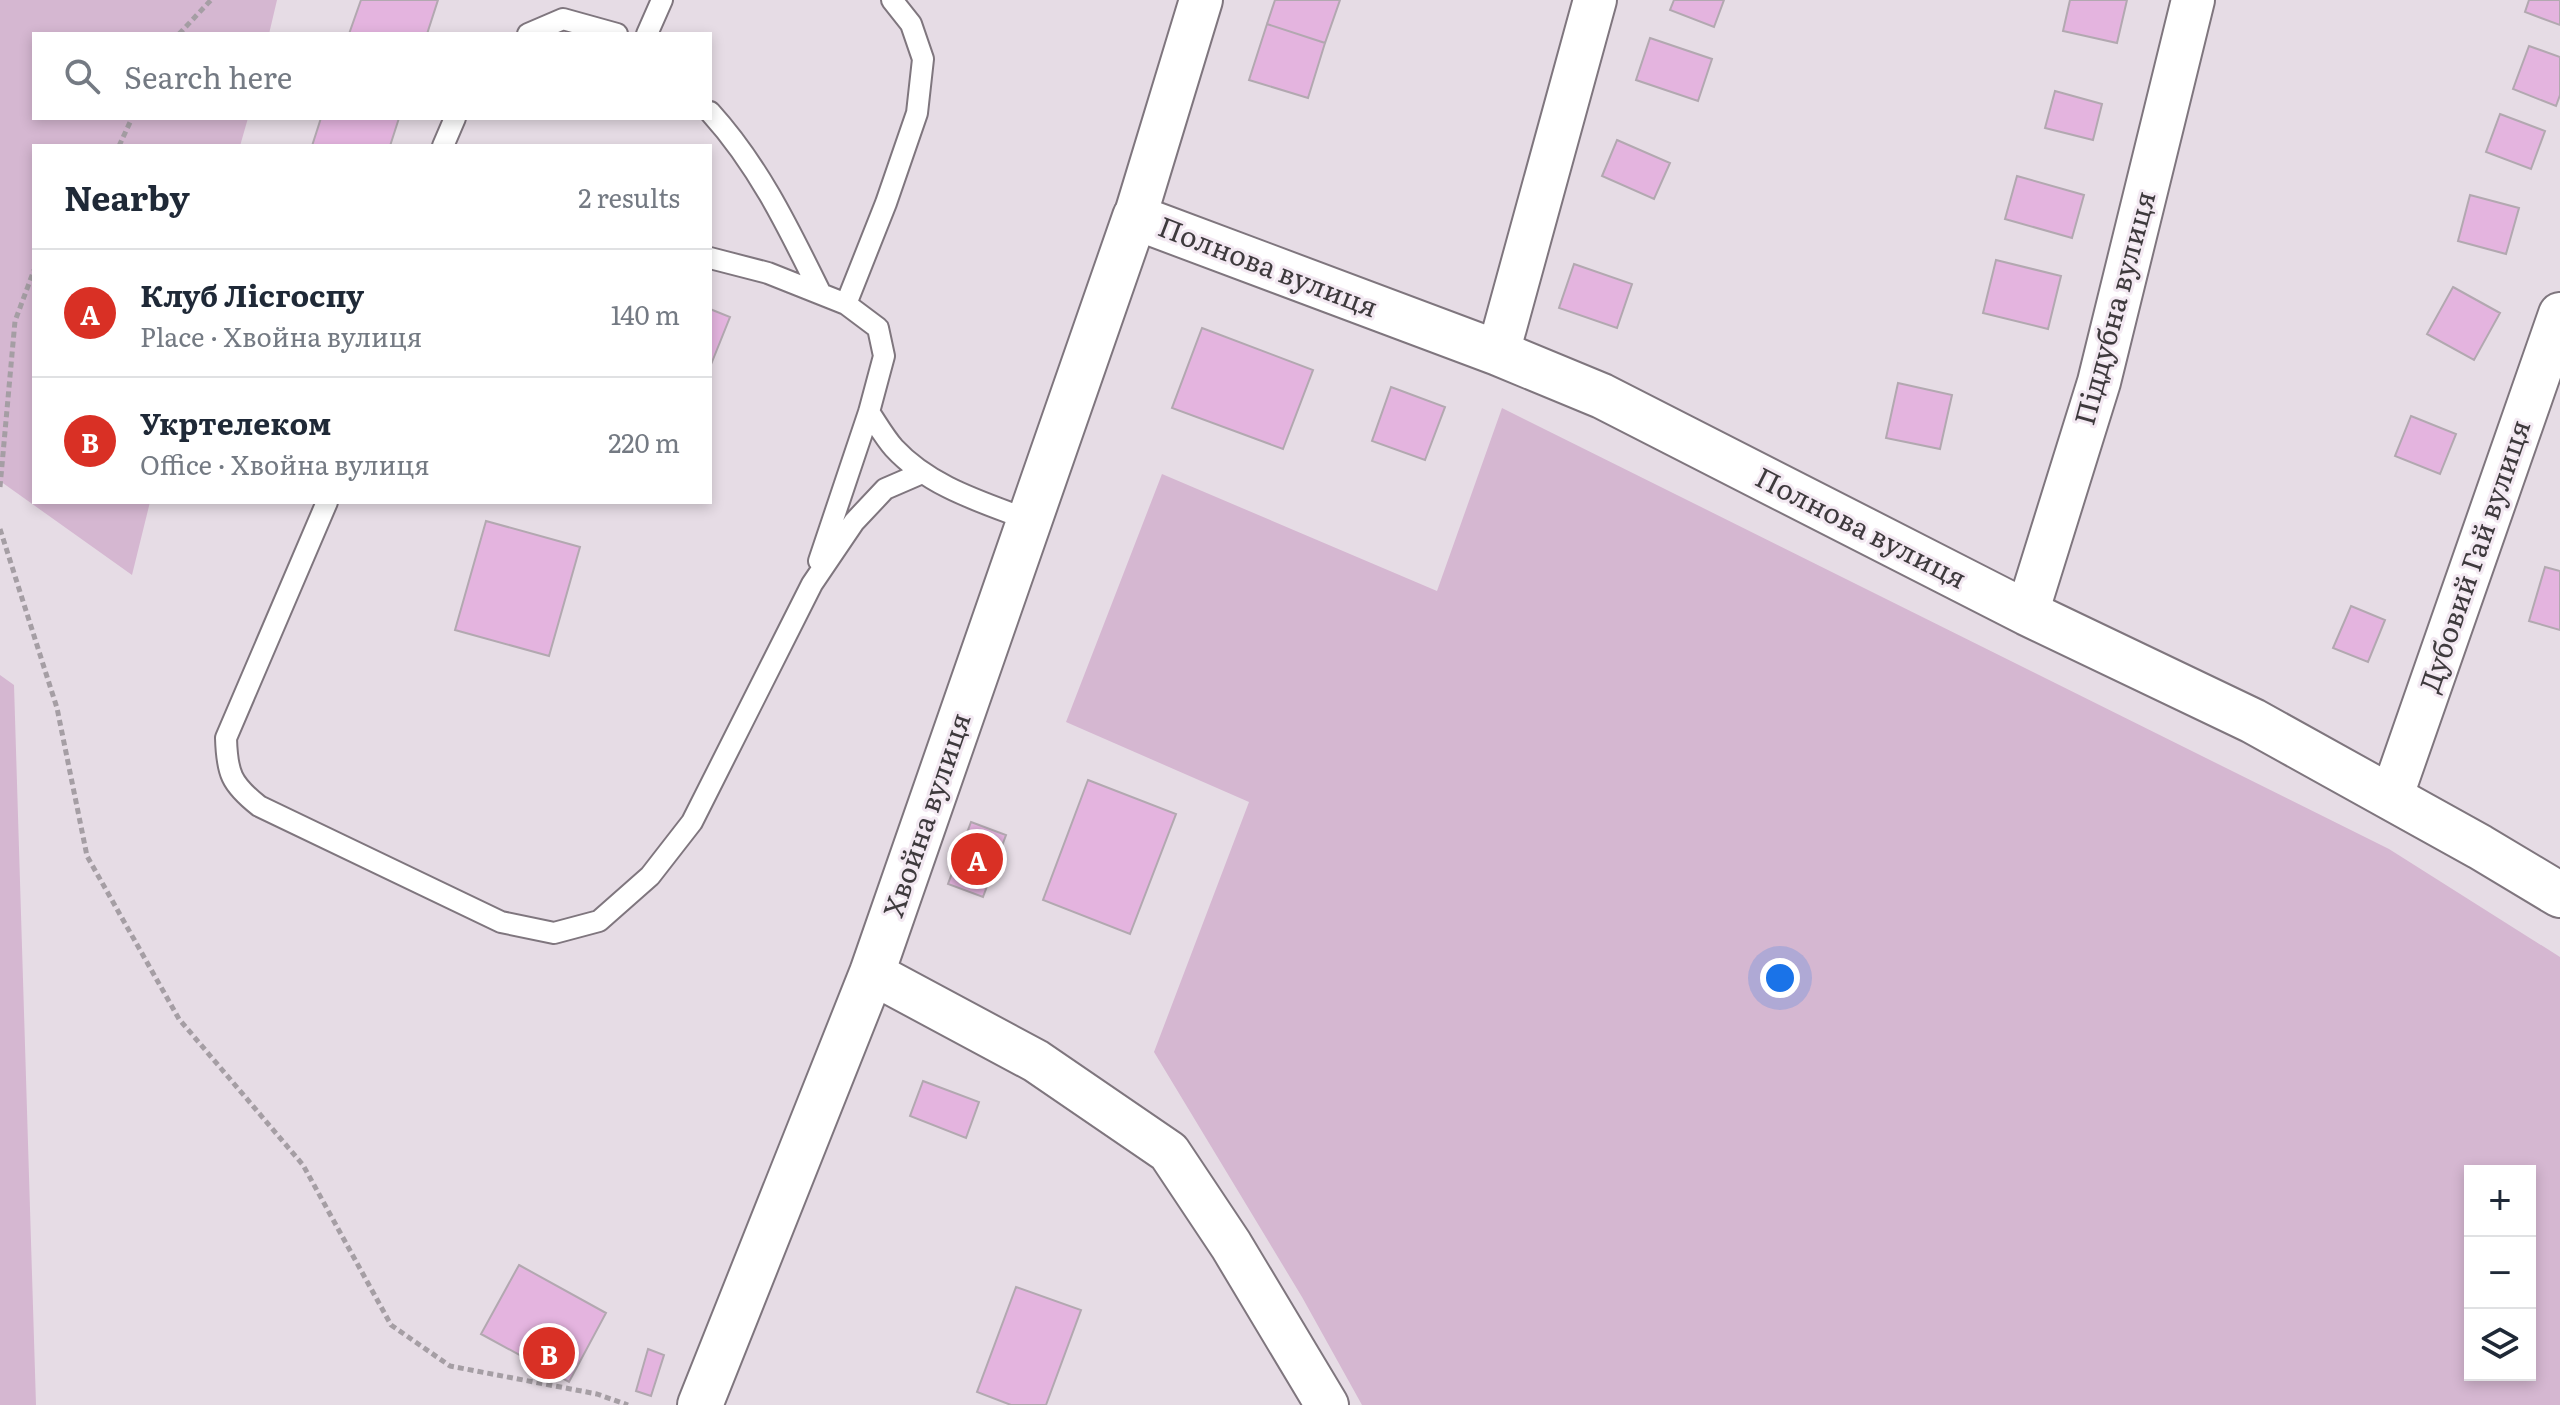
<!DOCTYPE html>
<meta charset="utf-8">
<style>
:root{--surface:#fff;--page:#f6f6f7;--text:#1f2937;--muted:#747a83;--line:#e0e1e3;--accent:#d93025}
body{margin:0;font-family:Literata,serif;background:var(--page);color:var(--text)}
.controls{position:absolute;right:24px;bottom:24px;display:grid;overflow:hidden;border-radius:0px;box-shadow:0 4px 12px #0003}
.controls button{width:72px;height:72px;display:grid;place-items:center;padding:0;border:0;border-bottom:2px solid var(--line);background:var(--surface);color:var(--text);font:40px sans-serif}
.you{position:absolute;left:1780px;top:978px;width:28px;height:28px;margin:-20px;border:6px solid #fff;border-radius:50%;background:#1a73e8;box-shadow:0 0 0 12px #1a73e833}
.badge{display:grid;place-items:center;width:52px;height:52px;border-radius:50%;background:var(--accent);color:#fff;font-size:26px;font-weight:700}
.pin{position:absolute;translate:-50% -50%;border:4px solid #fff;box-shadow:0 2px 8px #0006}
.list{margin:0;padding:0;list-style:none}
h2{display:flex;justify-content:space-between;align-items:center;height:104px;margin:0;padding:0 32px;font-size:34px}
h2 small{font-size:26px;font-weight:400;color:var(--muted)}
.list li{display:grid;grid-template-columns:52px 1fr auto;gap:24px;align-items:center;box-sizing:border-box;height:128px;padding:0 32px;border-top:2px solid var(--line)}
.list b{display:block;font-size:30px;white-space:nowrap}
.list p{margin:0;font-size:26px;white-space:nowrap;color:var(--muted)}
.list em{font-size:26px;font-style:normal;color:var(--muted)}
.icon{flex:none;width:44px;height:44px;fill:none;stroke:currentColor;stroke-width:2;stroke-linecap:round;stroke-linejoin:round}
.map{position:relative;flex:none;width:2560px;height:1405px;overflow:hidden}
.search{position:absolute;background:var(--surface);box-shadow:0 4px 12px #0003;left:32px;top:32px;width:680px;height:88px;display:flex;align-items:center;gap:20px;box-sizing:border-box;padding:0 28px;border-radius:0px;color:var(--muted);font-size:30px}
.panel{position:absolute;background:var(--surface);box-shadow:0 4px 12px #0003;left:32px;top:144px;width:680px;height:360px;border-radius:0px}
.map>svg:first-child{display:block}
.green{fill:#d5b7d1;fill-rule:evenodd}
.building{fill:#e4b4df;stroke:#b2a8b0;stroke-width:2}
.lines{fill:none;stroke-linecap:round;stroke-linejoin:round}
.lane-casing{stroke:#7f767e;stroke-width:24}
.street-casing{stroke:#7f767e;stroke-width:46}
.secondary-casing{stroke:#7f767e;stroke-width:48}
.path{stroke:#a59ea4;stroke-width:5;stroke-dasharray:6 4;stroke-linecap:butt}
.lane{stroke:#fff;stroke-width:20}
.street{stroke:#fff;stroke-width:42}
.secondary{stroke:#fff;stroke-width:44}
.labels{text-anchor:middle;stroke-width:6;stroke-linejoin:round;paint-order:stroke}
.street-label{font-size:28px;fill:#3e3a3d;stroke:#f3e9f2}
</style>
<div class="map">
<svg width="2560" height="1405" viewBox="0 0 2560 1405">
<rect width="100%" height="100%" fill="#e6dce5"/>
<path class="green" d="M0 0H277L269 34H34V118H248L240 146H34V502H150L132 575 0 481Z
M1502 408 2389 849 2560 957V1405H1362L1302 1297 1154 1052 1249 802 1066 722 1162 474 1437 591ZM2530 1171V1375H2470V1171Z
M0 675 14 685 36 1405H0Z"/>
<path class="building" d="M361 0H438L427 34H349Z
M1275 0H1340L1325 43 1267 24Z
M1674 0H1724L1714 27 1670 10Z
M2070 0H2127L2117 43 2063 31Z
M2529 0H2560V25L2525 12Z
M1267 24 1325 43 1308 98 1249 80Z
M1650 38 1712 59 1698 101 1636 80Z
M2529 46 2560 57V95L2556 106 2513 89Z
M2055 91 2102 104 2093 140 2045 128Z
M2500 114 2545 131 2531 169 2486 152Z
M321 118H399L390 146H312Z
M1617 140 1670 163 1654 199 1602 176Z
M2017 176 2084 195 2072 238 2005 219Z
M2470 195 2519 208 2506 254 2458 241Z
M1996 260 2061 276 2048 329 1983 313Z
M1574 264 1632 284 1617 328 1559 308Z
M2453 287 2500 313 2474 360 2427 334Z
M710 309 730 317 710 367Z
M1202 328 1313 370 1283 449 1172 408Z
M1898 383 1952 395 1940 449 1886 438Z
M1391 387 1445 407 1425 460 1372 441Z
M2411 416 2456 434 2440 474 2395 456Z
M486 521 580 547 549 656 455 630Z
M2545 567 2560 571V630L2529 621Z
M2351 606 2385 620 2368 662 2333 648Z
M1088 780 1176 814 1130 934 1043 900Z
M971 822 1006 835 983 897 948 884Z
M923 1081 979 1102 966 1138 910 1116Z
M519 1265 606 1313 569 1382 481 1334Z
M1016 1287 1081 1310 1046 1405H1011L977 1392Z
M648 1349 664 1355 651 1396 636 1391Z"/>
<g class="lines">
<g class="lane-casing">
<path id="lane" d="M528 34 563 19 617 34
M647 34 662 0
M710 112C759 166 789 229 821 294
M443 146 455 118
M710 258 768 273 846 304 878 328 884 356 869 412 819 561
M846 304 886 203 917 113 923 59 911 24 892 0
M869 412C877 424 885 438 894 448 930 487 982 502 1029 520
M327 502 226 738C227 773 231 784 259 806L501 922 554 933 599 921 650 876 692 822 812 584 854 522 885 489 922 473"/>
</g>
<g class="street-casing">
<path id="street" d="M1135 217 1201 0
M1498 353 1595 0
M2027 613 2099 382 2193 0
M2391 798 2560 314
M872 973 1036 1061 1169 1152 1231 1245 1327 1405"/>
</g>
<g class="secondary-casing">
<path id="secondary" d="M700 1405 872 973 1135 217 1498 353 1602 396 2027 613 2253 721 2480 847 2560 895"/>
</g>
<path class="path" d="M179 34 211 0
M119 146 132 118
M0 487 15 321 34 270
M0 529 57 708 87 856 179 1019 303 1165 391 1325 450 1366 597 1394 628 1405"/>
<use href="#lane" class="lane"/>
<use href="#street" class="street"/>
<use href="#secondary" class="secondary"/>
</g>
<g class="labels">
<g class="street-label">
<text transform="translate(1268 267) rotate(21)" y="10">Полнова вулиця</text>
<text transform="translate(2115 308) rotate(-75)" y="10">Піддубна вулиця</text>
<text transform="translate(1861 528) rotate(27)" y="10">Полнова вулиця</text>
<text transform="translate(2475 556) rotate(-71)" y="10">Дубовий Гай вулиця</text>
<text transform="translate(927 815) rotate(-71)" y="10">Хвойна вулиця</text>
</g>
</g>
</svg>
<div class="controls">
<button>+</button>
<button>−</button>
<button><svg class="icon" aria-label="layers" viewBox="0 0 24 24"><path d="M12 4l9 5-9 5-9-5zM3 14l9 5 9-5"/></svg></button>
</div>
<div class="you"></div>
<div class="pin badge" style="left:977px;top:859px">A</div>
<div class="pin badge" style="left:549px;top:1353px">B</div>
<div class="search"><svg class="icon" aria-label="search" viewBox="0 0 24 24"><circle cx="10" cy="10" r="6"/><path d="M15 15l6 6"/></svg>Search here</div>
<section class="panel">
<h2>Nearby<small>2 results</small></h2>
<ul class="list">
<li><span class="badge">A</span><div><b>Клуб Лісгоспу</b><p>Place · Хвойна вулиця</p></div><em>140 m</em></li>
<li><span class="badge">B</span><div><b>Укртелеком</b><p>Office · Хвойна вулиця</p></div><em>220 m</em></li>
</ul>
</section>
</div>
